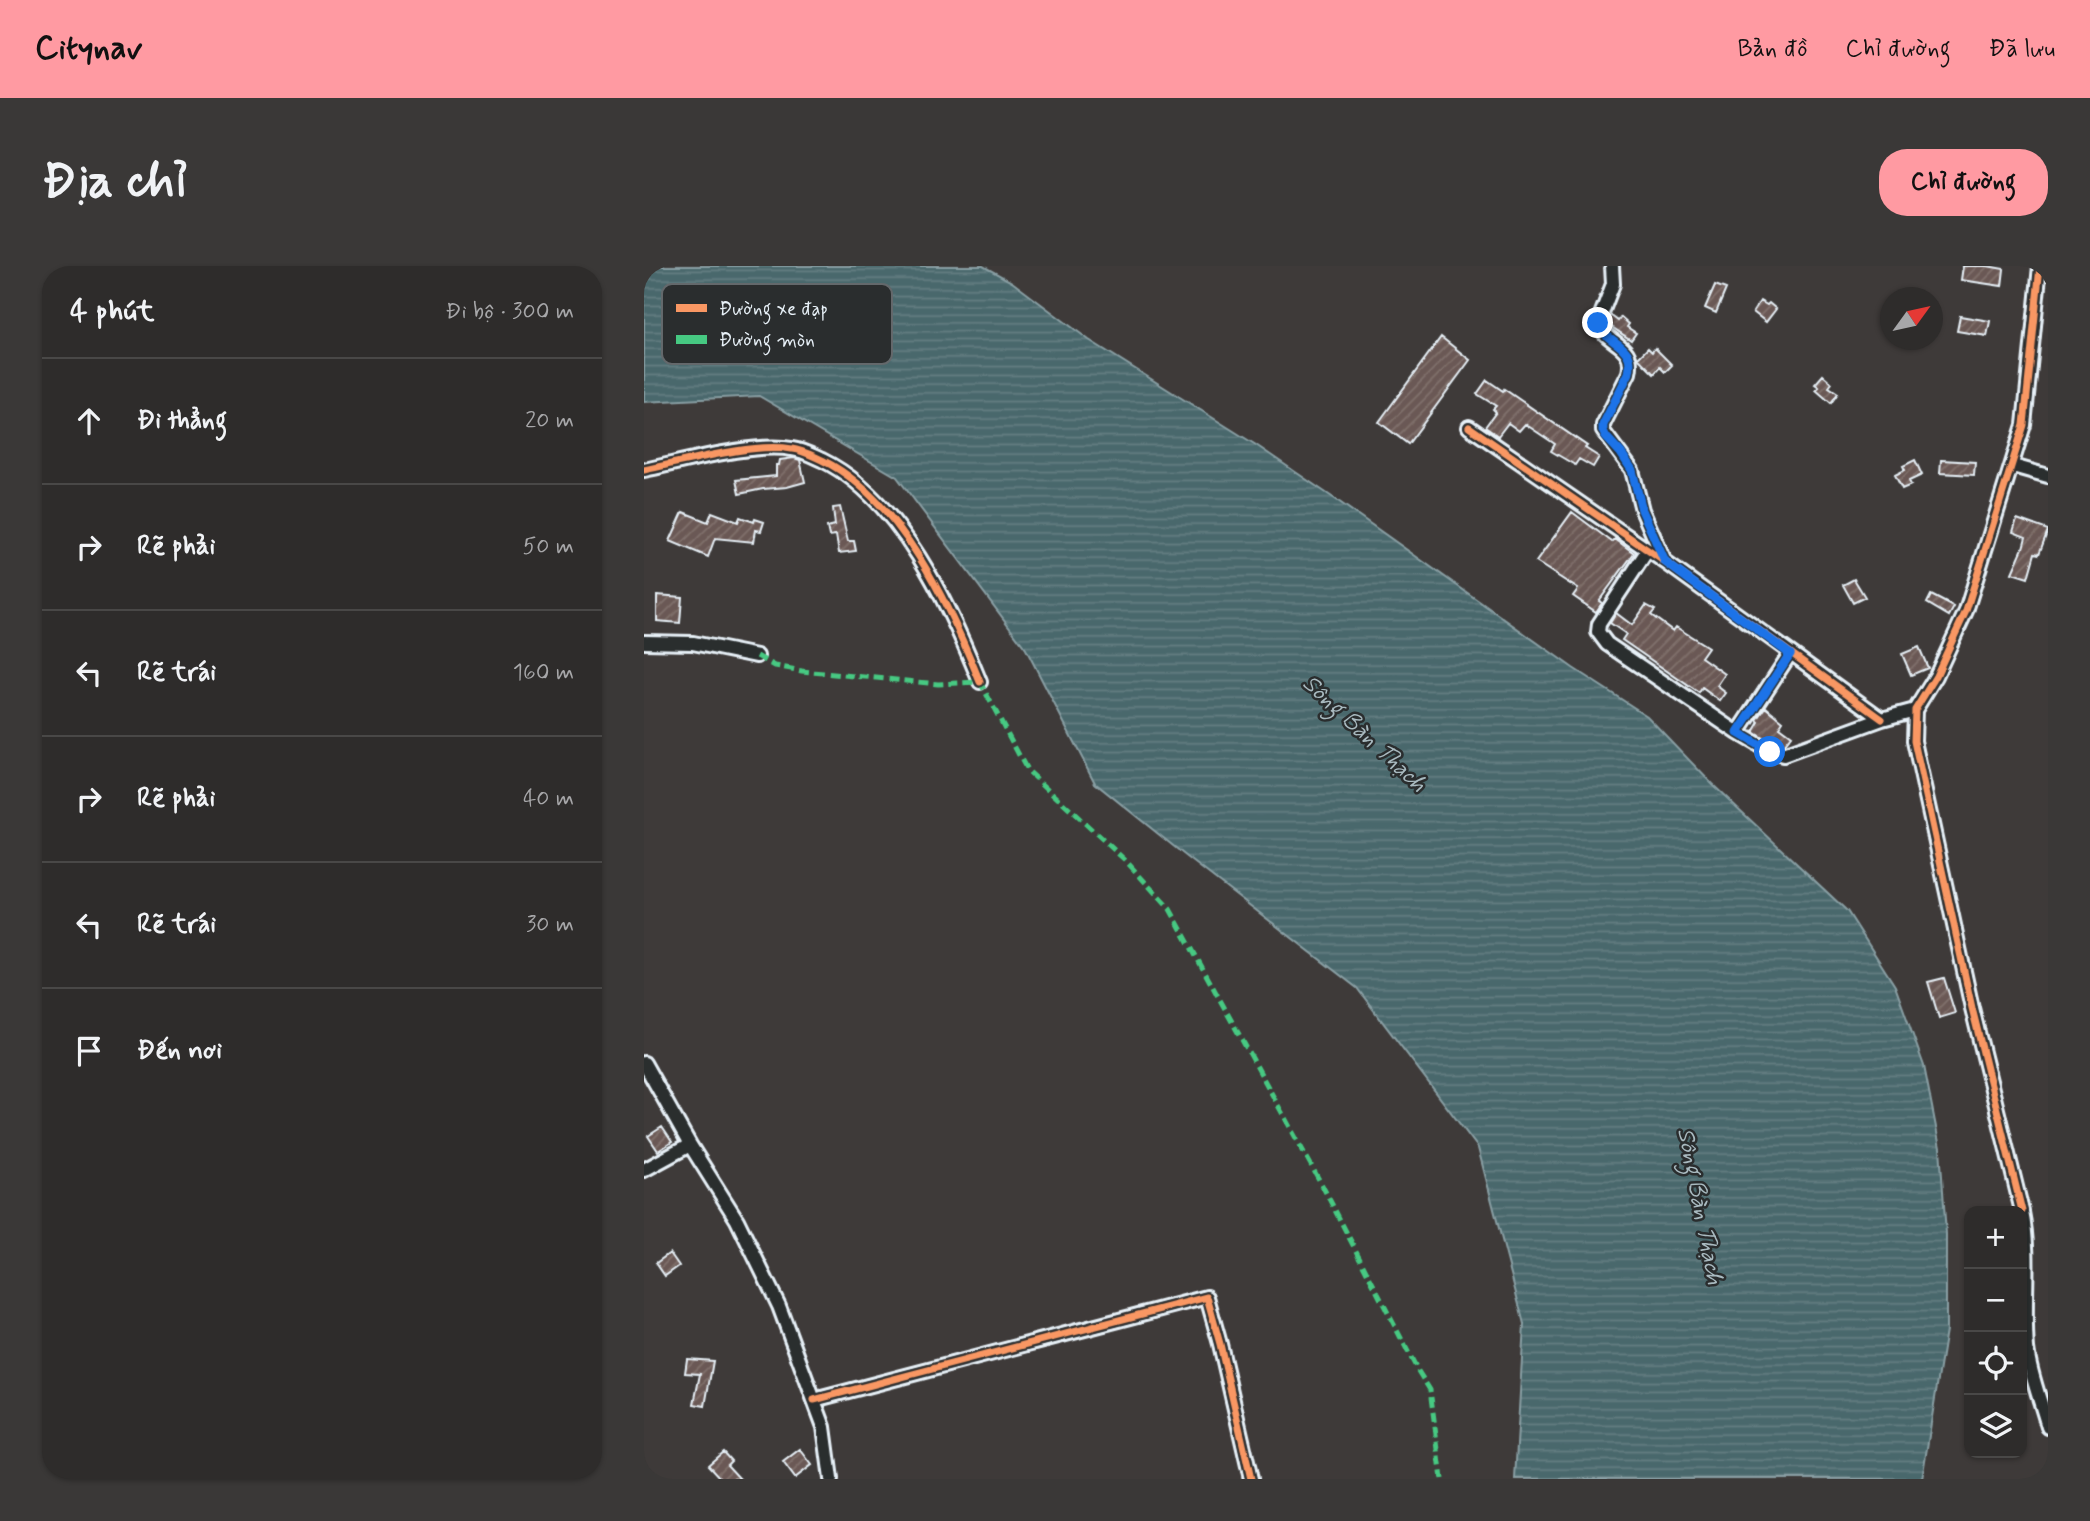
<!DOCTYPE html>
<html lang="vi">
<meta charset="utf-8">
<style>
:root{--surface:#2e2c2b;--page:#3a3837;--text:#f1f3f6;--muted:#a7a7a9;--line:#494847;--accent:#ff9aa2}
body{margin:0;font-family:Mynerve,sans-serif;background:var(--page);color:var(--text)}
.controls{position:absolute;right:21px;bottom:21px;display:grid;overflow:hidden;border-radius:14px;box-shadow:0 2px 5px #0004}
.controls button{width:63px;height:63px;display:grid;place-items:center;padding:0;border:0;border-bottom:2px solid var(--line);background:var(--surface);color:var(--text);font:35px sans-serif}
.compass{position:absolute;left:1236px;top:21px;width:63px;height:63px;border-radius:50%;background:var(--surface);box-shadow:0 2px 5px #0004;rotate:57deg}
.stop{position:absolute;width:21px;height:21px;margin:-16px;border:5px solid #1a73e8;border-radius:50%;background:#fff}
.stop.end{background:#1a73e8;border-color:#fff;box-shadow:0 2px 7px #0008}
.list{margin:0;padding:0;list-style:none}
h2{display:flex;justify-content:space-between;align-items:center;height:91px;margin:0;padding:0 28px;font-size:30px}
h2 small{font-size:23px;font-weight:400;color:var(--muted)}
.list li{display:grid;grid-template-columns:46px 1fr auto;gap:21px;align-items:center;box-sizing:border-box;height:126px;padding:0 28px;border-top:2px solid var(--line)}
.list b{display:block;font-size:26px;white-space:nowrap}
.list em{font-size:23px;font-style:normal;color:var(--muted)}
.icon{flex:none;width:38px;height:38px;fill:none;stroke:currentColor;stroke-width:2;stroke-linecap:round;stroke-linejoin:round}
.map{position:relative;flex:none;width:1404px;height:1213px;overflow:hidden;border-radius:28px}
header{display:flex;align-items:center;gap:42px;box-sizing:border-box;height:98px;padding:0 35px;background:var(--accent);color:#111}
header strong{font-size:33px}
nav{display:flex;gap:38px;margin-inline-start:auto;font-size:24px}
.intro{display:flex;align-items:center;justify-content:space-between;box-sizing:border-box;height:168px;padding:0 42px}
h1{margin:0;font-size:49px}
.button{padding:18px 32px;border-radius:28px;background:var(--accent);color:#111;font-size:24px;font-weight:700}
main{display:flex;gap:42px;padding:0 42px}
aside{flex:1;background:var(--surface);border-radius:28px;box-shadow:0 2px 5px #0004}
.map>svg:first-child{display:block}
.water{fill:url(#water-rules);stroke:#899fa4;stroke-width:2}
.building{fill:url(#building-hatch);stroke:#e8f1f8;stroke-width:2}
.lines{fill:none;stroke-linecap:round;stroke-linejoin:round}
.street-casing{stroke:#e8f1f8;stroke-width:18}
.street{stroke:#2a2d2e;stroke-width:12}
.quiet{stroke:#46c982;stroke-width:5;stroke-dasharray:10 5;stroke-linecap:butt}
.cycleway-casing{stroke:#2a2d2e;stroke-width:11}
.cycleway{stroke:#f99763;stroke-width:7}
.route{stroke:#1a73e8;stroke-width:9}
.labels{text-anchor:middle;stroke-width:5;stroke-linejoin:round;paint-order:stroke}
.water-label{font-size:24px;font-style:italic;fill:#a9bac0;stroke:#2a2d2e}
.key{fill:#2a2d2e;stroke:#63686b;stroke-width:2}
.key-label{font-size:19px;fill:#e8f1f8}
</style>
<header>
<strong>Citynav</strong>
<nav><a>Bản đồ</a><a>Chỉ đường</a><a>Đã lưu</a></nav>
</header>
<div class="intro"><h1>Địa chỉ</h1><a class="button">Chỉ đường</a></div>
<main>
<aside>
<h2>4 phút<small>Đi bộ · 300 m</small></h2>
<ul class="list">
<li><svg class="icon" aria-label="ahead" viewBox="0 0 24 24"><path d="M12 20V5M6 11l6-6 6 6"/></svg><div><b>Đi thẳng</b></div><em>20 m</em></li>
<li><svg class="icon" aria-label="right" viewBox="0 0 24 24"><path d="M7 20v-9h11M14 6l5 5-5 5"/></svg><div><b>Rẽ phải</b></div><em>50 m</em></li>
<li><svg class="icon" aria-label="left" viewBox="0 0 24 24"><path d="M17 20v-9H6M10 6l-5 5 5 5"/></svg><div><b>Rẽ trái</b></div><em>160 m</em></li>
<li><svg class="icon" aria-label="right" viewBox="0 0 24 24"><path d="M7 20v-9h11M14 6l5 5-5 5"/></svg><div><b>Rẽ phải</b></div><em>40 m</em></li>
<li><svg class="icon" aria-label="left" viewBox="0 0 24 24"><path d="M17 20v-9H6M10 6l-5 5 5 5"/></svg><div><b>Rẽ trái</b></div><em>30 m</em></li>
<li><svg class="icon" aria-label="arrive" viewBox="0 0 24 24"><path d="M6 21V4h12l-3 4 3 4H6"/></svg><div><b>Đến nơi</b></div></li>
</ul>
</aside>
<div class="map">
<svg width="1404" height="1213" viewBox="0 0 1404 1213">
<defs>
<pattern id="water-rules" width="6" height="5" patternUnits="userSpaceOnUse" patternTransform="scale(1.75)"><rect width="6" height="5" fill="#4a686c"/><path d="M0 2.5h6" fill="none" stroke="#647e82"/></pattern>
<pattern id="building-hatch" width="6" height="6" patternUnits="userSpaceOnUse" patternTransform="scale(1.75)"><rect width="6" height="6" fill="#6b5954"/><path d="M-1 1l2-2M0 6l6-6M5 7l2-2" fill="none" stroke="#80716d"/></pattern>
</defs>
<rect width="100%" height="100%" fill="#3e3a39"/>
<filter id="ink" filterUnits="userSpaceOnUse"><feTurbulence type="fractalNoise" baseFrequency=".0143" numOctaves="2"/><feDisplacementMap in="SourceGraphic" scale="14" xChannelSelector="R" yChannelSelector="G"/><feConvolveMatrix kernelMatrix="1 2 1 2 8 2 1 2 1" color-interpolation-filters="sRGB"/></filter>
<g filter="url(#ink)">
<path class="water" d="M0 0H339L368 16 445 74 612 179 694 235 929 402 1003 450 1068 518 1203 645 1251 720 1280 800 1296 882 1302 968V1064L1278 1213H871L880 1058 834 882 713 722 543 591 451 517 382 383 253 211 115 130 0 136Z"/>
<path class="building" d="M1319 0H1343L1360 3 1358 20 1317 14Z
M1071 19 1082 23 1072 47 1061 42Z
M1116 35 1123 39 1125 37 1132 43 1122 56 1109 46Z
M966 49 974 55 977 51 985 58 983 61 992 67 987 74 965 59 964 56Z
M1316 50 1346 55 1343 70 1313 65Z
M797 71 826 94 764 178 735 156Z
M1004 82 1008 86 1011 82 1028 99 1021 106 1016 101 1010 108 994 92Z
M1179 109 1188 117 1185 121 1194 127 1187 137 1172 124 1175 121 1171 118Z
M843 114 859 125 860 123 943 180 941 182 955 191 949 201 935 193 931 199 907 185 911 178 881 158 875 165 864 157 854 170 841 161 852 146 849 143 852 140 833 128Z
M150 192 156 194 161 216 143 221 119 223 95 228 92 214 132 210V199H135L136 194Z
M1271 194 1278 209 1265 215 1267 219 1258 223 1251 209 1261 204 1259 200Z
M1297 194 1331 196 1330 209 1296 207Z
M196 241 204 275H210L212 285 195 287 192 269 185 270 183 261 191 259 189 242Z
M39 246 64 256 68 246 94 256 96 251 110 256 111 253 120 256 117 265 112 264 110 276 71 272 64 291 26 275Z
M928 246 968 276 971 273 990 287 955 335 958 337 952 346 929 330 934 323 892 296Z
M1373 253 1404 264 1395 288 1391 287 1384 312 1368 307 1379 282 1382 271 1369 266Z
M1210 313 1221 331 1209 337 1199 319Z
M13 329 38 331 36 357 13 355Z
M1287 329 1310 341 1305 350 1283 337Z
M1002 339 1011 344 1007 349 1029 365 1032 361 1064 381 1057 391 1081 408 1073 420 1082 427 1076 435 1058 422 1055 427 978 374 982 368 966 357 972 347 988 359Z
M1275 381 1284 402 1267 409 1258 388Z
M1122 441 1139 455 1135 461 1147 470 1139 480 1129 478 1109 466 1115 456 1113 454Z
M1300 712 1311 747 1295 752 1284 716Z
M18 861 28 876 14 885 4 870Z
M26 987 35 1000 21 1010 12 997Z
M43 1093 69 1095 61 1140 50 1138 56 1108 41 1107Z
M156 1183 168 1199 151 1212 139 1196Z
M79 1186 87 1195 83 1199 96 1213H77L64 1199Z"/>
<g class="lines">
<g class="street-casing">
<path id="street" d="M968 0 969 18 954 57C962 79 992 77 985 107L959 159V165L988 204 998 244 1021 296
M825 161 1021 296 1238 453
M1369 200 1404 210
M0 204C40 196 109 176 148 183 158 184 169 190 178 194 256 232 305 339 336 416
M1003 285 955 358 954 366 963 378 1094 467 1126 486 1139 489 1238 453 1271 444
M0 376 49 377 113 390
M1094 467 1146 388
M0 797 46 879 93 954 135 1040 180 1161 187 1213
M0 904 46 879
M1378 945 1328 742 1270 475 1271 444 1292 410 1322 345 1380 159 1396 0
M1378 946C1387 991 1379 1036 1383 1082 1386 1109 1397 1135 1404 1161
M170 1134 563 1031 576 1078 607 1213"/>
</g>
<use href="#street" class="street"/>
<path class="quiet" d="M113 390 131 400 158 405 294 418 336 416 383 504 481 594 526 643 679 921 774 1105 786 1124 798 1213"/>
<g class="cycleway-casing">
<path id="cycleway" d="M825 161 1021 296 1238 453
M0 204C40 196 109 176 148 183 158 184 169 190 178 194 256 232 305 339 336 416
M1378 945 1328 742 1270 475 1271 444 1292 410 1322 345 1380 159 1396 0
M170 1134 563 1031 576 1078 607 1213"/>
</g>
<use href="#cycleway" class="cycleway"/>
</g>
</g>
<g class="lines" filter="url(#ink)">
<path class="route" d="M954 57C962 79 992 77 985 107L959 159V165L962 171 977 187 988 204 998 244 1021 296 1146 388 1094 467 1126 486"/>
</g>
<g class="labels">
<g class="water-label">
<text transform="translate(721 467) rotate(43)" y="8">Sông Bàn Thạch</text>
<text transform="translate(1057 940) rotate(79)" y="8">Sông Bàn Thạch</text>
</g>
</g>
<rect x="18" y="18" width="230" height="80" rx="10" class="key"/>
<rect x="32" y="38" width="31" height="8" fill="#f99763"/>
<rect x="32" y="69" width="31" height="9" fill="#46c982"/>
<g class="key-label">
<text x="75" y="49">Đường xe đạp</text>
<text x="75" y="80">Đường mòn</text>
</g>
</svg>
<div class="controls">
<button>+</button>
<button>−</button>
<button><svg class="icon" aria-label="locate" viewBox="0 0 24 24"><circle cx="12" cy="12" r="6"/><path d="M12 2v4M12 18v4M2 12h4M18 12h4"/></svg></button>
<button><svg class="icon" aria-label="layers" viewBox="0 0 24 24"><path d="M12 4l9 5-9 5-9-5zM3 14l9 5 9-5"/></svg></button>
</div>
<svg class="compass" viewBox="-18 -18 36 36"><path d="M0-13l5 13h-10z" fill="#e53935"/><path d="M0 13l5-13h-10z" fill="#a7a7a9"/></svg>
<div class="stop" style="left:1126px;top:486px"></div>
<div class="stop end" style="left:954px;top:57px"></div>
</div>
</main>
